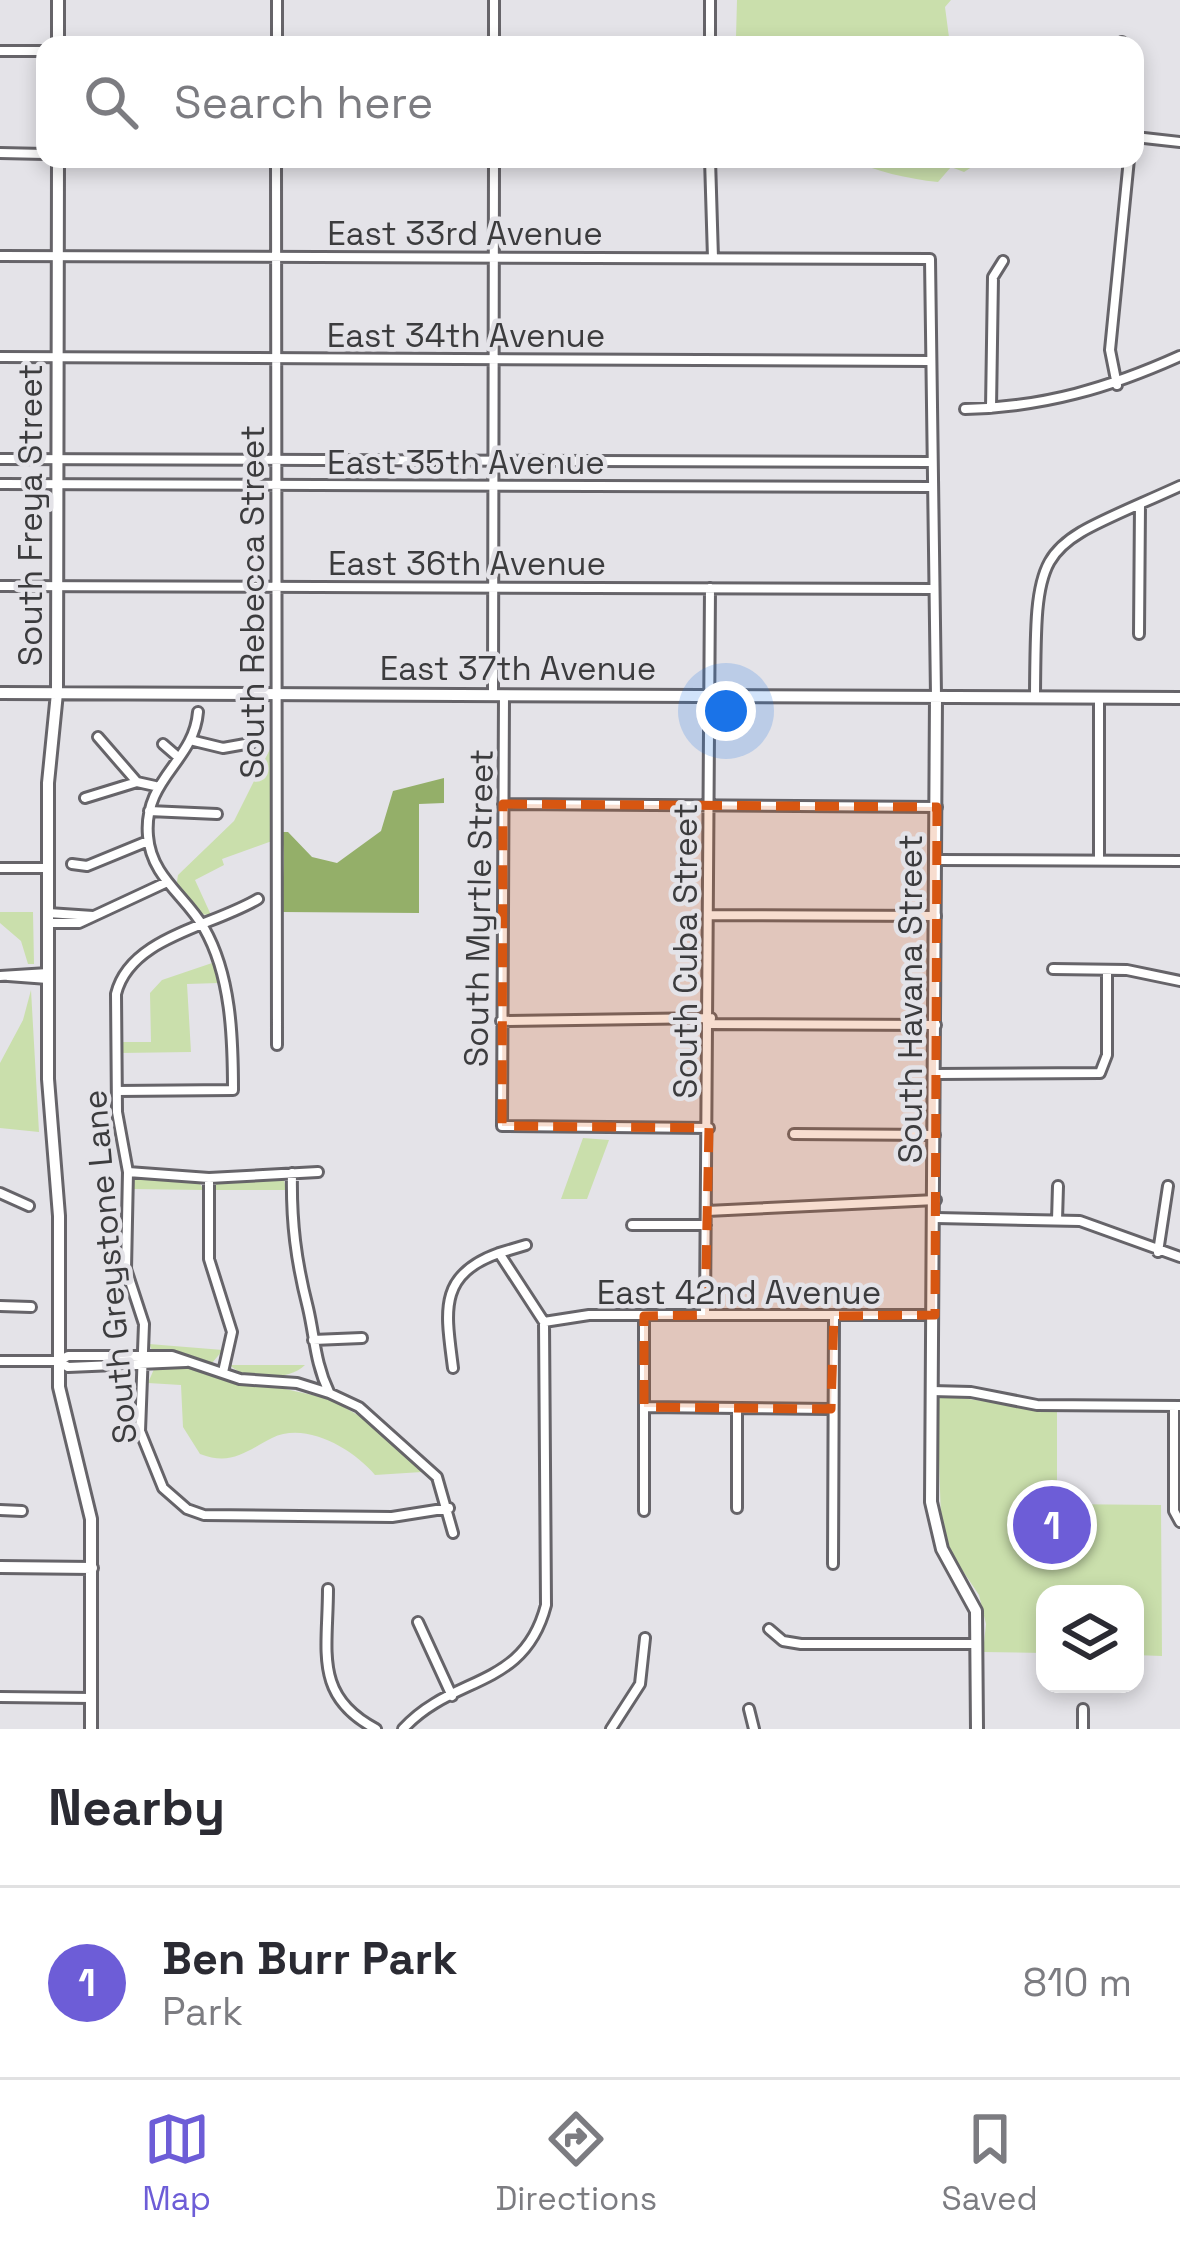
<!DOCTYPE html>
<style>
:root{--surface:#fff;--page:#f2f2f3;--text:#2b2b33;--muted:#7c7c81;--line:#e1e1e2;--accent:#6d5dd7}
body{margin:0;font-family:"Space Grotesk",sans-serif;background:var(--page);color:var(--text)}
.controls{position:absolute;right:36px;bottom:36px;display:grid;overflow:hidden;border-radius:24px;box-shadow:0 6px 18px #0003}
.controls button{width:108px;height:108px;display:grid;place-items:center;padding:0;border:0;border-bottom:3px solid var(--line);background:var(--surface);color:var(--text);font:60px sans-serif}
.you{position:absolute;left:726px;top:711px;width:42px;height:42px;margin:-30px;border:9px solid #fff;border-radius:50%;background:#1a73e8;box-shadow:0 0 0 18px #1a73e833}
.badge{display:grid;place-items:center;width:78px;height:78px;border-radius:50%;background:var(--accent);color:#fff;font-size:39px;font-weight:700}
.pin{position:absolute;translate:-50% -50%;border:6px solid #fff;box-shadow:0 3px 12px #0006}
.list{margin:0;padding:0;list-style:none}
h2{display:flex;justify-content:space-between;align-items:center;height:156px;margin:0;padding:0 48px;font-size:51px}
h2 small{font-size:39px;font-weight:400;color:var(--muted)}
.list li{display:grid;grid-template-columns:78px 1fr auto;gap:36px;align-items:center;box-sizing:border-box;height:192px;padding:0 48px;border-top:3px solid var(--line)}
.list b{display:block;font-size:45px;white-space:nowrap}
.list p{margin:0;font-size:39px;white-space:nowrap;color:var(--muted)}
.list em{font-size:39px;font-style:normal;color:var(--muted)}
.icon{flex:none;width:66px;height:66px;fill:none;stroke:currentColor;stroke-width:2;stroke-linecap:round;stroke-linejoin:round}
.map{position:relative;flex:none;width:1180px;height:1729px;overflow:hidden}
.search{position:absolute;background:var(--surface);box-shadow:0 6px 18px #0003;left:36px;right:36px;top:36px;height:132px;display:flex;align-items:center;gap:30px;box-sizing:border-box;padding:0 42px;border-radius:24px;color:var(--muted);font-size:45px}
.sheet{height:348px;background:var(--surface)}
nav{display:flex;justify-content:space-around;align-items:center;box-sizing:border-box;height:168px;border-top:3px solid var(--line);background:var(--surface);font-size:33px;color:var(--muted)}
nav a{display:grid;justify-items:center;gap:6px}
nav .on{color:var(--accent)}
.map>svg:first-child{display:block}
.green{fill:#cadfac}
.forest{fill:#94af69}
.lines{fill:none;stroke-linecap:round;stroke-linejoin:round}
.street-casing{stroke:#666469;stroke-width:14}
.secondary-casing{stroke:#666469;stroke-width:16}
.street{stroke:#fff;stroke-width:8}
.secondary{stroke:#fff;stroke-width:10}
.marked{fill:#d75611;fill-opacity:0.2;stroke:#d75611;stroke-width:9;stroke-dasharray:24 15;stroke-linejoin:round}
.labels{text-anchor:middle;stroke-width:9;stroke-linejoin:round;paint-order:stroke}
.street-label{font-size:33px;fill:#3c3c3e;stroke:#e4e3e8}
</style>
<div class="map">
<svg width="1180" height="1729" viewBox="0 0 1180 1729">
<rect width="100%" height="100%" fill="#e4e3e8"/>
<path class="green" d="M737 0H951L945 7 950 45H714V38L736 37Z
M850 159H974L975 165 964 172 951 167 938 182C908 179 874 171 850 159Z
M272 745V841L222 859 224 865 195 880 211 915 197 914 176 888 178 875 234 821Z
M0 912H33L34 964H28L21 941 0 923Z
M215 962 219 983 187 984 191 1052 120 1053V1042H151L150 993 162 980Z
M31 990 39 1132 0 1128V1063L23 1020Z
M583 1138 609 1140 587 1199H561Z
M139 1176 198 1181 204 1190 130 1189 132 1178Z
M269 1177 284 1180 286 1190H213L217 1182Z
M149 1344 223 1350 212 1363 184 1353 153 1352Z
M230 1365H305C290 1381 244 1381 230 1365Z
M154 1369H195L330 1399 361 1417 422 1472 375 1475C353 1449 306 1421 272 1438 245 1452 231 1466 200 1454L183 1427 181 1385 148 1383Z
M944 1396 1057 1410V1504L1161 1505 1162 1656 1135 1655V1594H1045V1653L983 1652 986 1624 979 1595 948 1549 941 1520 937 1399Z"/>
<path class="forest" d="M444 778V803L419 804V913L282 912C281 883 287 859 281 832H288L312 857 337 863 381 831 393 791Z"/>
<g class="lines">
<g class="street-casing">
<path id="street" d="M277 0V45
M494 0V45
M1122 42 1123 45
M710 45V0
M0 51H45
M1135 137 1180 142
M0 153 45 154
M276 159 277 1045
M710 159 713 258
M0 256 930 259 936 696
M0 357 931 361
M1117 385 1110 350 1129 159
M991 408 993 277 1003 261
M965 409C1044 407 1109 388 1180 356
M0 459 931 462
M0 484 931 487
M0 586 934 589
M1139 634 1140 504
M493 695 494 159
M504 695 502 1126 709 1128
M1035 696C1036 534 1037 551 1180 486
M1099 698V860
M98 737 137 782 155 786
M190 740 223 748 251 743
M163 744 178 757
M85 798 137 782
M503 804 937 807
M149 811 217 814
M937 860 1180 861
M72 864 87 866 148 841
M0 868H47
M258 899C211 927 130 937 116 994L117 1112 128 1172 126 1269 144 1324 140 1431 163 1488 187 1509 204 1515 392 1517 449 1508
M48 913 93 916
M711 915 936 916
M48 923H79L165 883
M1053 969 1127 970 1180 981
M0 976 48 973
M8 976 48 979
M501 1021 711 1018
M711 1024 936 1025
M937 1074 1100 1073 1107 1055V970
M117 1091 233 1090C233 1037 231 975 204 928 186 896 151 877 148 836 143 778 194 762 198 712
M794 1134 935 1135
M128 1172 209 1178 318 1172
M292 1173C291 1222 296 1261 308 1308 315 1338 315 1363 329 1392
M209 1178V1259L232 1332 223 1372
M0 1193 29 1206
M707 1211 936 1200
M936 1218 1080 1221 1180 1257
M1057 1220 1058 1186
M632 1225H706
M1158 1252 1168 1186
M0 1306 31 1307
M705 1315 710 588
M544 1322 589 1315H933
M313 1340 362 1338
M0 1361H58L68 1367 186 1362
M59 1361 68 1356H172L240 1379 297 1383 329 1393 359 1407 437 1477 453 1533
M453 1368C446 1312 437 1275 499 1253
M932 1391 971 1392 1037 1405 1180 1406
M1174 1406V1511L1180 1522
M644 1407 831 1409
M737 1508V1409
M0 1510 22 1511
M644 1511V1316
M833 1564 834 1316
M328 1589C328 1651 313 1696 376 1729
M418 1622 452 1696
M769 1629 783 1641 801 1644H977
M0 1697 92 1698
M749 1709 754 1729
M1083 1709V1729
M403 1729C453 1674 524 1690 546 1605L544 1322 499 1253 526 1245
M611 1729 640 1684 645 1638"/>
</g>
<g class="secondary-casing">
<path id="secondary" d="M58 45V0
M58 159 57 693 48 783V1079L59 1216V1387L91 1519V1729
M0 693 1180 698
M936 696 931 1502 942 1549 976 1611 977 1729
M0 1567 92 1568"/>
</g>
<use href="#street" class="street"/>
<use href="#secondary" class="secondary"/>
</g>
<path class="marked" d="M503 804 937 807 935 1315 834 1316 831 1409 644 1407V1316L705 1315 709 1128 502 1126Z"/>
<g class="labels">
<g class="street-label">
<text x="465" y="245">East 33rd Avenue</text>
<text x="466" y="347">East 34th Avenue</text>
<text x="466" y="474">East 35th Avenue</text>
<text transform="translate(30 515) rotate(-90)" y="12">South Freya Street</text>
<text x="467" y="575">East 36th Avenue</text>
<text transform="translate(252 602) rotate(-90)" y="12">South Rebecca Street</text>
<text x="518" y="680">East 37th Avenue</text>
<text transform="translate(478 908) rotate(-89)" y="12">South Myrtle Street</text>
<text transform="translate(685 951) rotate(-90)" y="12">South Cuba Street</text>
<text transform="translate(910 999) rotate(-90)" y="12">South Havana Street</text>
<text transform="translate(109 1267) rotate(-95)" y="12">South Greystone Lane</text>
<text x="739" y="1304">East 42nd Avenue</text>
</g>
</g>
</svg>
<div class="controls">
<button><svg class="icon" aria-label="layers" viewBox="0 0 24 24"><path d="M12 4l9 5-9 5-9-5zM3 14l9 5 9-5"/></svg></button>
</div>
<div class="you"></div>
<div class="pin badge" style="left:1052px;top:1525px">1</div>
<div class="search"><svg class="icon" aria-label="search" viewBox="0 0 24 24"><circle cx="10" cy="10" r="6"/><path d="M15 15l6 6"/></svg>Search here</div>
</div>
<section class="sheet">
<h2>Nearby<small></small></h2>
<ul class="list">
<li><span class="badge">1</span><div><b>Ben Burr Park</b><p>Park</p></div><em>810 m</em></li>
</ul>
</section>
<nav>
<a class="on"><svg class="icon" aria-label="map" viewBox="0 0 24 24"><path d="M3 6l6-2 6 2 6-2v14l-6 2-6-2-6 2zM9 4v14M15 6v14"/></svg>Map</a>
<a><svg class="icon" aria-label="directions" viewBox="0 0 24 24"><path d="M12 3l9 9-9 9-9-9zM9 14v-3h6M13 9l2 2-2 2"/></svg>Directions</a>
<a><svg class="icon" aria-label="saved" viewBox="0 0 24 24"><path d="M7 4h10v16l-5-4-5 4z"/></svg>Saved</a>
</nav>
